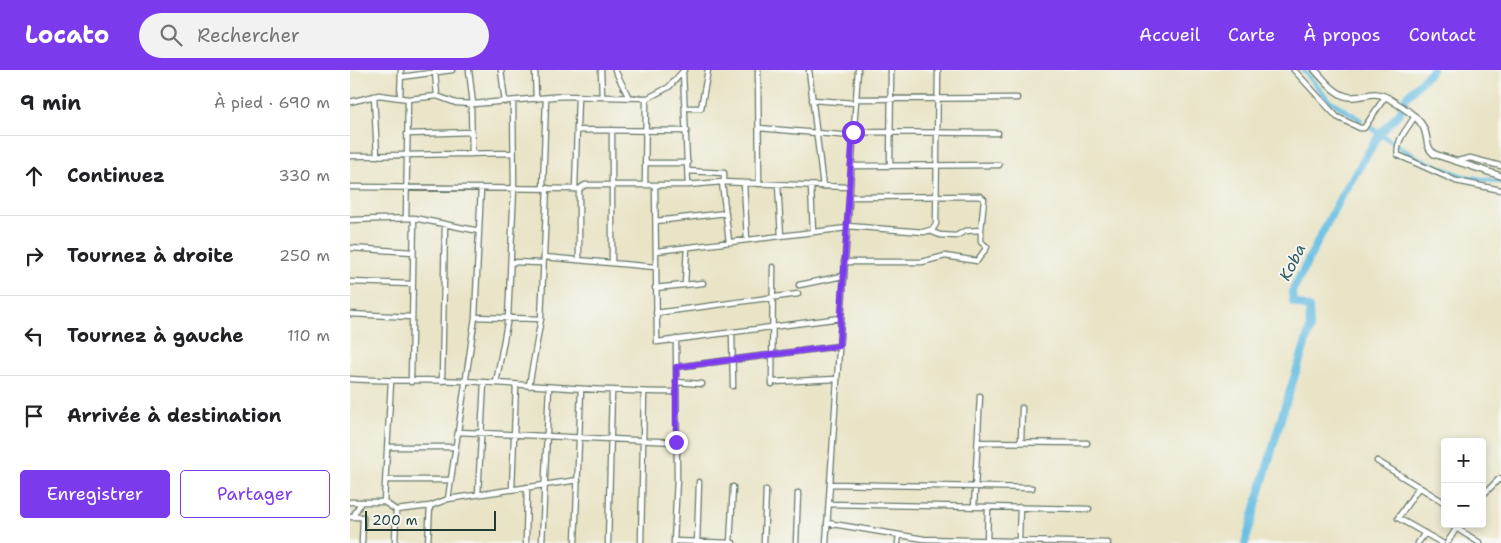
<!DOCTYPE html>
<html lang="fr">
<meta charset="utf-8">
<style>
:root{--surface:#fff;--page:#f2f2f2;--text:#202124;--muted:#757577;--line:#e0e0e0;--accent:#7c3aed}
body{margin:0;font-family:"Shantell Sans",sans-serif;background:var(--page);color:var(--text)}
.controls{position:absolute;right:15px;bottom:15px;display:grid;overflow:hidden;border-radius:5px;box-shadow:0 2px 8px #0003}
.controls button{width:45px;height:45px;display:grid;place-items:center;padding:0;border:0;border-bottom:1px solid var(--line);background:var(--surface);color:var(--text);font:25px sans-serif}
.scale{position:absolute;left:15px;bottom:12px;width:131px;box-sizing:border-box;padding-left:5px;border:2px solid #1f3d34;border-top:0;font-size:14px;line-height:18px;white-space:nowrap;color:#1f3d34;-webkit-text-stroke:4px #f6f6f2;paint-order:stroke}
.stop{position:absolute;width:15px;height:15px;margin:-11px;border:4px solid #7c3aed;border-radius:50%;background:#fff}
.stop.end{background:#7c3aed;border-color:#fff;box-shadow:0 1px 5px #0008}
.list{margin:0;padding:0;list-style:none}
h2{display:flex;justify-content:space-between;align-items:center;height:65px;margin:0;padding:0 20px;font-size:21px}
h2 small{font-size:16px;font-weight:400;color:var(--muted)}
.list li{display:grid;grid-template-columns:32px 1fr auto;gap:15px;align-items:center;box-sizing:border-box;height:80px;padding:0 20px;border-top:1px solid var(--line)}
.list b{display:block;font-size:19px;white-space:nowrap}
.list em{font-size:16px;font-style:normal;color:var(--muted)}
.actions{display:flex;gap:10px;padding:15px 20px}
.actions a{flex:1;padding:11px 0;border:1px solid var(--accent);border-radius:5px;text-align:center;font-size:18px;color:var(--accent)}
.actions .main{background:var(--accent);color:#fff}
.icon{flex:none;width:28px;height:28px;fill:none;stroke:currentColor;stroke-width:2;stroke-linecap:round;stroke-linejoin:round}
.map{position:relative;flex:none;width:1151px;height:473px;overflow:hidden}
header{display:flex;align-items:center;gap:30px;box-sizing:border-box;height:70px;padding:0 25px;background:var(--accent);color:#fff}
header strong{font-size:24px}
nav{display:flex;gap:28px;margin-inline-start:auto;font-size:18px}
.search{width:350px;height:45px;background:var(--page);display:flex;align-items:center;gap:12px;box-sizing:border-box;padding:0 18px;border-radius:28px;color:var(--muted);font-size:19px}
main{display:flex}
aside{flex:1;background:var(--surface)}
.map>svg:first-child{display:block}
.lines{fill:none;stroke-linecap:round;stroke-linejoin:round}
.canal{stroke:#65bee3;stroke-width:4.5}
.river{stroke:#65bee3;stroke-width:8}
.minor-casing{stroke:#667767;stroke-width:7}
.major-casing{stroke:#667767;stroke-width:8}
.minor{stroke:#fff;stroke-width:4.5}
.major{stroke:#fff;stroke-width:5.5}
.route{stroke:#7c3aed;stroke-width:6}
.labels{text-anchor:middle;stroke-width:4;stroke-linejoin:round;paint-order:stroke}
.water-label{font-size:16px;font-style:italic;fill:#305d60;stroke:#f6f6f2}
</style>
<header>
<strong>Locato</strong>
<div class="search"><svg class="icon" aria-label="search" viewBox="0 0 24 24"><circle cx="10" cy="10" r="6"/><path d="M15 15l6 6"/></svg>Rechercher</div>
<nav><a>Accueil</a><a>Carte</a><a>À propos</a><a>Contact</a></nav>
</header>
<main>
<aside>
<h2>9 min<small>À pied · 690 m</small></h2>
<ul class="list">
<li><svg class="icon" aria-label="ahead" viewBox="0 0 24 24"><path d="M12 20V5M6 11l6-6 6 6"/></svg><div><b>Continuez</b></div><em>330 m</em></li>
<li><svg class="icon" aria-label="right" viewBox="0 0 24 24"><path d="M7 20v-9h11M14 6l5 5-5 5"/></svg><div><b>Tournez à droite</b></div><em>250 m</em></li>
<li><svg class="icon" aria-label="left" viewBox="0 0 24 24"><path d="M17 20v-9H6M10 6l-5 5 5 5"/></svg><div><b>Tournez à gauche</b></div><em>110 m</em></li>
<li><svg class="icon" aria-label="arrive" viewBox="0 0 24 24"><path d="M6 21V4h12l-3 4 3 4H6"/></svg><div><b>Arrivée à destination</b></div></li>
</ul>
<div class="actions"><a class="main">Enregistrer</a><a>Partager</a></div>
</aside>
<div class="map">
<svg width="1151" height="473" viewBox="0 0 1151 473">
<rect width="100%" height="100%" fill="#f6f6f2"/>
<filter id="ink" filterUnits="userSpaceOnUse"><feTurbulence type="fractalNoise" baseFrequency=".02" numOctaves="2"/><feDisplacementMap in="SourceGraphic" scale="10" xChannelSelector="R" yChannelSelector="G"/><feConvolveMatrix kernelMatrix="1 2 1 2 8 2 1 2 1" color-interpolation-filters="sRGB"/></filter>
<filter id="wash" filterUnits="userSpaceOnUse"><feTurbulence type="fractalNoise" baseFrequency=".0096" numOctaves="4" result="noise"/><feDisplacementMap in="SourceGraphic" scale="20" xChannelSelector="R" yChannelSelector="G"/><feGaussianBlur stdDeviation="1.12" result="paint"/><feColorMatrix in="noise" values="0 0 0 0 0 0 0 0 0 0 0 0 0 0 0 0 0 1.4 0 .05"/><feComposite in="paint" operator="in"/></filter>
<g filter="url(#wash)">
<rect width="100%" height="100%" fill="#e9e4c6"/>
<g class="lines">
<path class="canal" d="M953 0 979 30 1011 50
M1021 58 1065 87 1113 106 1151 112"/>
<path class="river" d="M895 473 933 342 960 259 959 238 943 232 942 222 990 128 1030 64 1050 42 1057 26 1082 0"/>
</g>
</g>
<g filter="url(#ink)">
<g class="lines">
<g class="minor-casing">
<path id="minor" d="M119 0 123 34
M151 0 155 32
M185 0 186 29
M251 0 252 27
M265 0 279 28
M408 0 409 114
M459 0 473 117
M944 0 987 47 1010 58H1014L1035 27
M85 1 87 26
M333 2 338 115
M51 7 102 0
M24 26 27 86
M50 28 51 0
M505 29 667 28
M462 30 505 33
M0 32 29 25 58 29 87 26 106 33 123 34 213 26 298 28 319 17 334 0
M121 34 122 84
M335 38H351L358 0
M1065 46C1058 58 1045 71 1048 85L1106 111 1151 120
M409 58 502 66
M227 60 337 61
M503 62 648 63
M57 64 122 62
M0 86 163 83
M1107 91 1120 88 1151 96
M295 93H338
M501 96 649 95
M540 96 541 0
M338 101 374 103V112
M372 112 379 172
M394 113 397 170
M295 115 296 28
M305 115 307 272 491 248
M428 115 431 166
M0 117 229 119 235 115H338L372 112 499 117
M461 117 463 162
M193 118 196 28
M225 119 228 27
M229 119V190
M499 127 630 126 634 129 631 160 615 161 606 166 590 165 580 161
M56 148 58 29
M0 150 64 148 129 161
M306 151 376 143
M497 156 574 162 583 159 586 154 588 0
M0 178 63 182
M307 181 497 158
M194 187 305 197
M161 192 193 193
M494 192H572L595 186 627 191 637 177 631 172V160
M262 193V60
M0 212 62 214
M335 215 337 177
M449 215 493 206
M305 218 353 213
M306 243 448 224
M0 244 62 247
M125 247 191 249
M382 262 383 316
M326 297 489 276
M0 309C38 312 76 309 114 311 185 315 255 322 326 322
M92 311 95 154
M61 312 64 148
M326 312 352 314
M422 312 487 309
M146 313 158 248 164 118 163 32
M422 314 423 197
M179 316 191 249 197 118
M109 362 326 372
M628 372 737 373
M671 372 672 338
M38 377H106
M1027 391 1095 433
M36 410H101
M480 414 682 418
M1069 417 1048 448 1092 473
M162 419 166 315
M128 424 134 313
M1132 426 1149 409 1151 410
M98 429 125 247 131 118
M0 432H34L46 440 80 436 98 429 228 410
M34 432 41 312
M479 434 739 439
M624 437 630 326
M0 447H13L12 473
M3 447 11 432
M477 453 574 469 758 473
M1106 458 1130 473
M324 471 383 473
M669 471 670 437
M637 472 638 437
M45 473 46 440
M78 473 80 436
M176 473 177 417
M192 473 199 317
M225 473 231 319
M258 473 262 322
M291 473 294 322
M324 473 327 408 326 269
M347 473 349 412
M380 473 383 417
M414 473 416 420
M446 473 448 423
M476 473 508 0
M548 473 549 465
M1068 473 1075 463
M1097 473 1109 454"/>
</g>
<g class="major-casing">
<path id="major" d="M965 0C974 10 987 27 1001 27 1016 28 1021 19 1038 28 1050 36 1070 46 1075 61 1078 71 1076 77 1084 84L1151 106"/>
</g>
<use href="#minor" class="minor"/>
<use href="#major" class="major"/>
</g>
</g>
<g class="lines" filter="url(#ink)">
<path class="route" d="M326 372V297L489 276 503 62"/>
</g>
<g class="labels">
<g class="water-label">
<text transform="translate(942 192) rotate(-63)" y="6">Koba</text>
</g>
</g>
</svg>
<div class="controls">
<button>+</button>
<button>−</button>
</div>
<div class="scale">200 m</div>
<div class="stop" style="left:503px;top:62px"></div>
<div class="stop end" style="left:326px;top:372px"></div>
</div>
</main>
